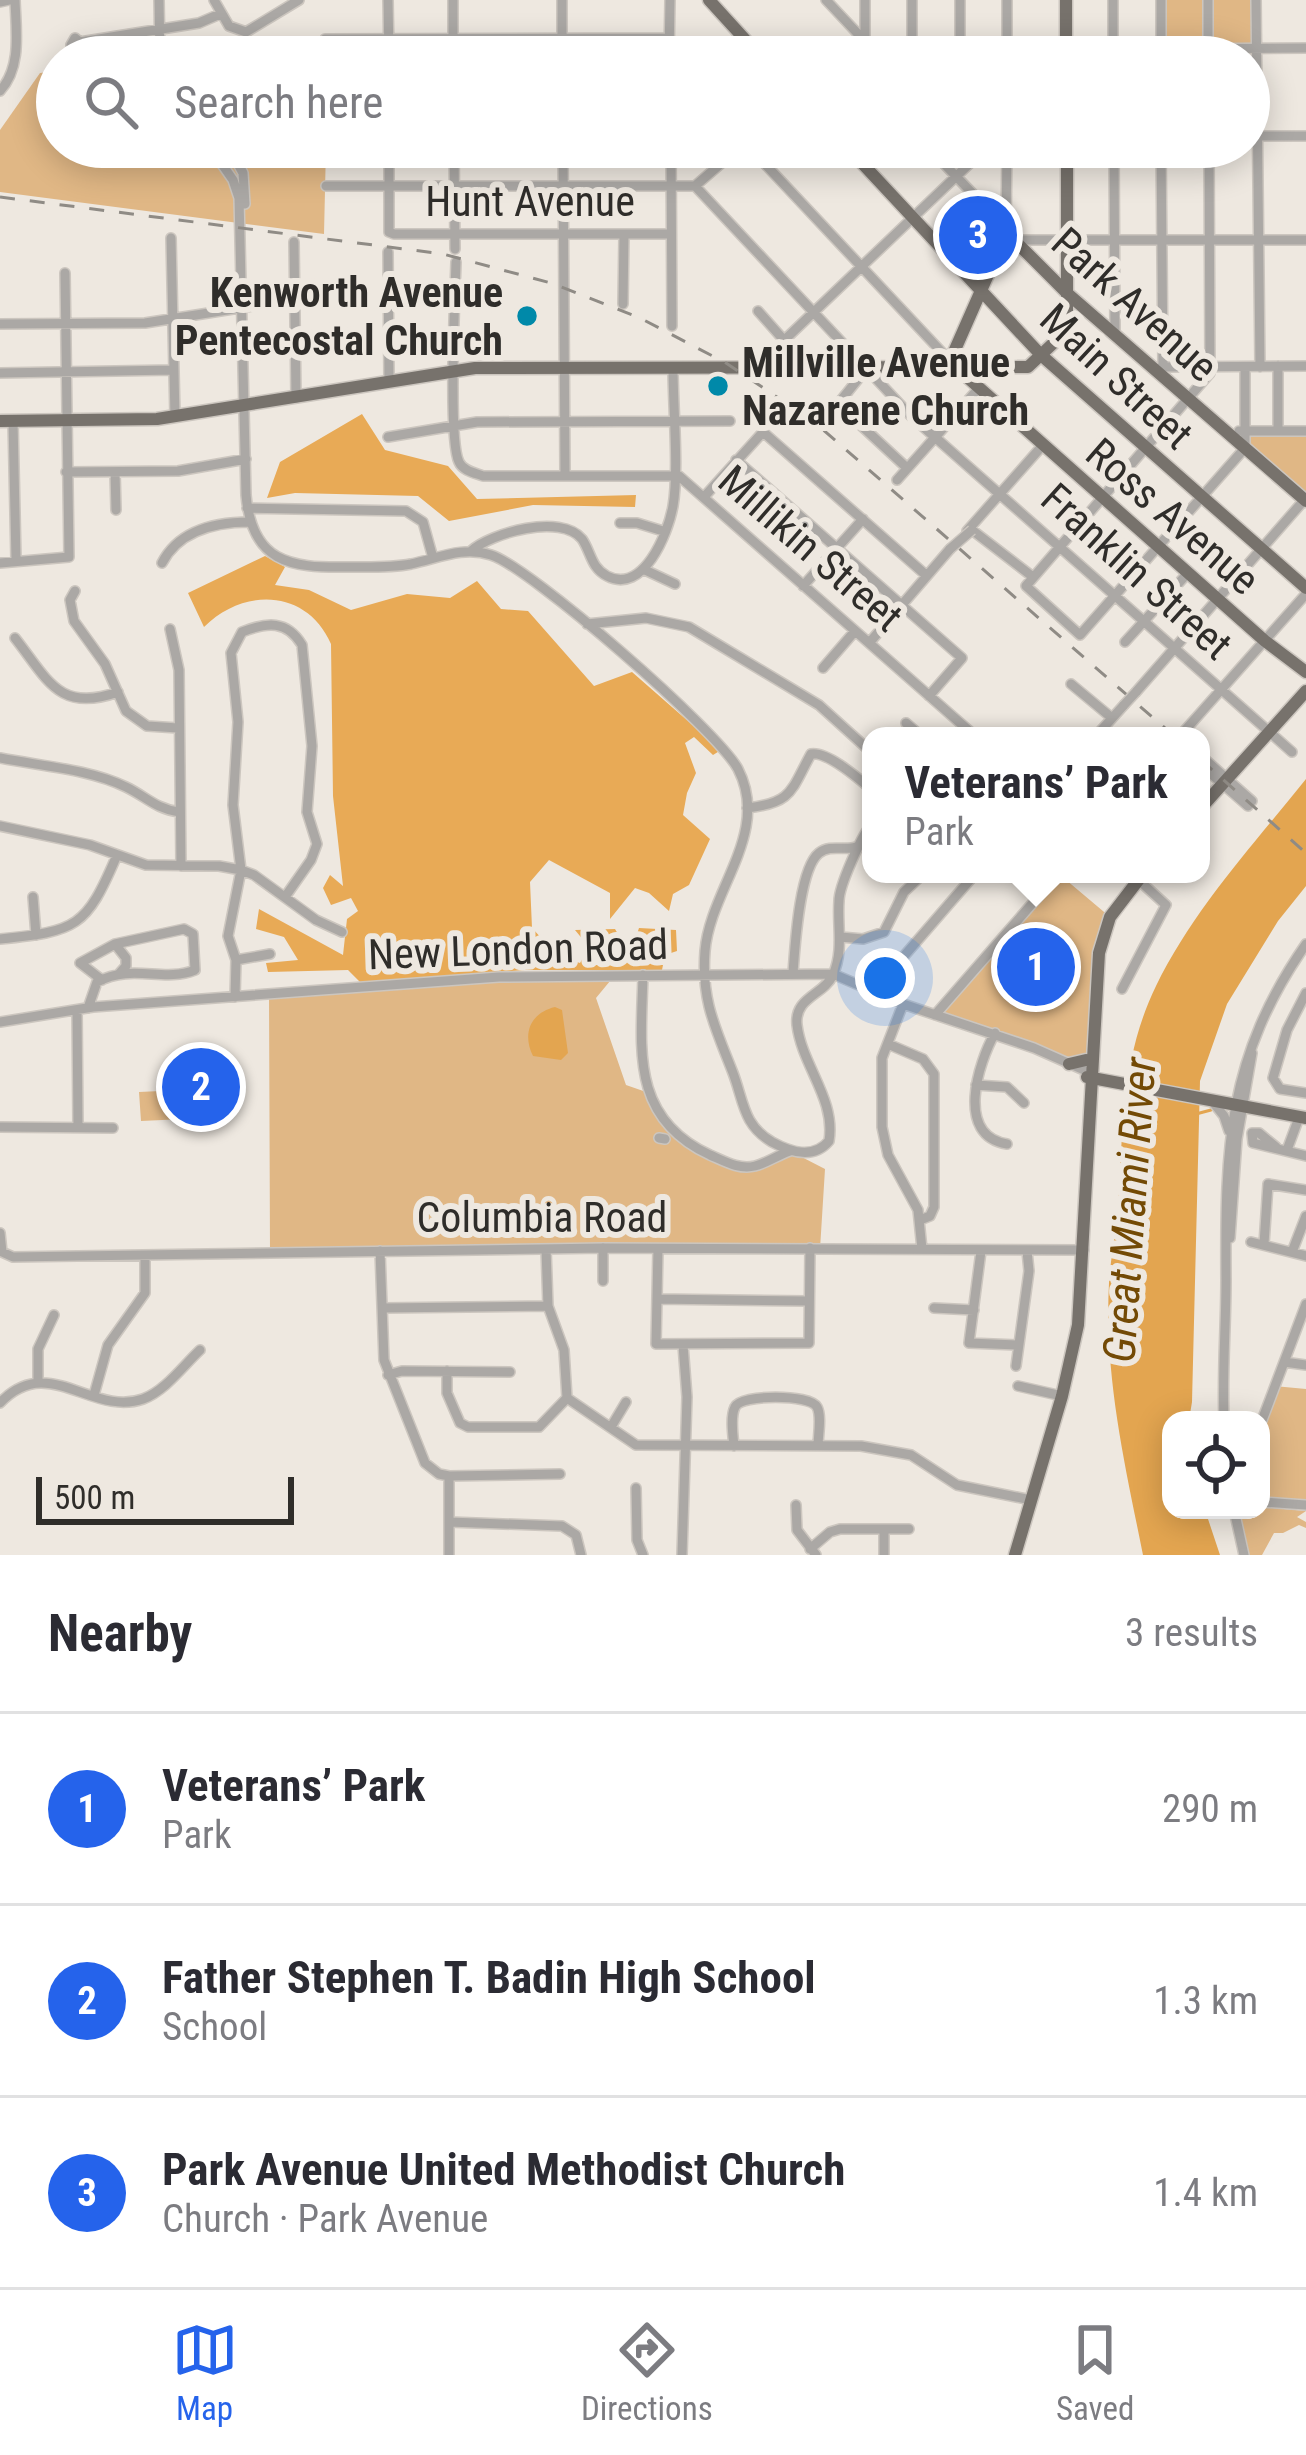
<!DOCTYPE html>
<meta charset="utf-8">
<style>
:root{--surface:#fff;--page:#f2f2f3;--text:#2b2b33;--muted:#7c7c81;--line:#e1e1e2;--accent:#2563eb}
body{margin:0;font-family:"Roboto Condensed",sans-serif;background:var(--page);color:var(--text)}
.controls{position:absolute;right:36px;bottom:36px;display:grid;overflow:hidden;border-radius:24px;box-shadow:0 6px 30px #0003}
.controls button{width:108px;height:108px;display:grid;place-items:center;padding:0;border:0;border-bottom:3px solid var(--line);background:var(--surface);color:var(--text);font:60px sans-serif}
.scale{position:absolute;left:36px;bottom:30px;width:258px;box-sizing:border-box;padding-left:12px;border:6px solid #2f2d2a;border-top:0;font-size:33px;line-height:42px;white-space:nowrap;color:#2f2d2a;-webkit-text-stroke:9px #eee8e0;paint-order:stroke}
.you{position:absolute;left:885px;top:978px;width:42px;height:42px;margin:-30px;border:9px solid #fff;border-radius:50%;background:#1a73e8;box-shadow:0 0 0 18px #1a73e833}
.badge{display:grid;place-items:center;width:78px;height:78px;border-radius:50%;background:var(--accent);color:#fff;font-size:39px;font-weight:700}
.pin{position:absolute;translate:-50% -50%;border:6px solid #fff;box-shadow:0 3px 12px #0006}
.popup{position:absolute;left:862px;top:727px;width:348px;height:156px;box-sizing:border-box;display:grid;place-content:center;border-radius:24px;background:var(--surface);filter:drop-shadow(0 3px 9px #0005);font-size:39px;white-space:nowrap;color:var(--muted)}
.popup b{font-size:45px;color:var(--text)}
.popup::after{content:'';position:absolute;left:50%;top:100%;margin-left:-24px;border:24px solid transparent;border-top-color:var(--surface)}
.list{margin:0;padding:0;list-style:none}
h2{display:flex;justify-content:space-between;align-items:center;height:156px;margin:0;padding:0 48px;font-size:51px}
h2 small{font-size:39px;font-weight:400;color:var(--muted)}
.list li{display:grid;grid-template-columns:78px 1fr auto;gap:36px;align-items:center;box-sizing:border-box;height:192px;padding:0 48px;border-top:3px solid var(--line)}
.list b{display:block;font-size:45px;white-space:nowrap}
.list p{margin:0;font-size:39px;white-space:nowrap;color:var(--muted)}
.list em{font-size:39px;font-style:normal;color:var(--muted)}
.icon{flex:none;width:66px;height:66px;fill:none;stroke:currentColor;stroke-width:2;stroke-linecap:round;stroke-linejoin:round}
.map{position:relative;flex:none;width:1306px;height:1555px;overflow:hidden}
.search{position:absolute;background:var(--surface);box-shadow:0 6px 30px #0003;left:36px;right:36px;top:36px;height:132px;display:flex;align-items:center;gap:30px;box-sizing:border-box;padding:0 42px;border-radius:66px;color:var(--muted);font-size:45px}
.sheet{height:732px;background:var(--surface)}
nav{display:flex;justify-content:space-around;align-items:center;box-sizing:border-box;height:168px;border-top:3px solid var(--line);background:var(--surface);font-size:33px;color:var(--muted)}
nav a{display:grid;justify-items:center;gap:6px}
nav .on{color:var(--accent)}
.map>svg:first-child{display:block}
.green{fill:#e0b785}
.forest{fill:#e8aa56}
.water{fill:#e3a550}
.lines{fill:none;stroke-linecap:round;stroke-linejoin:round}
.stream{stroke:#e3a550;stroke-width:3}
.minor-casing{stroke:#ccc6bf;stroke-width:12}
.major-casing{stroke:#ccc6bf;stroke-width:15}
.minor{stroke:#aba8a5;stroke-width:9}
.major{stroke:#77726c;stroke-width:12}
.rail{stroke:#8f8b85;stroke-width:3;stroke-dasharray:15 15;stroke-linecap:butt}
.minor-bridge-casing{stroke:#ccc6bf;stroke-width:12;stroke-linecap:butt}
.minor-bridge{stroke:#aba8a5;stroke-width:9}
.poi-dot{fill:#0089a9;stroke:#eee8e0;stroke-width:4.5}
.labels{text-anchor:middle;stroke-width:12;stroke-linejoin:round;paint-order:stroke}
.street-label{font-size:42px;fill:#2f2d2a;stroke:#eee8e0}
.poi-label{font-size:42px;font-weight:bold;fill:#2f2d2a;stroke:#eee8e0;text-anchor:end}
.water-label{font-size:45px;font-style:italic;fill:#734a05;stroke:#eee8e0}
</style>
<div class="map">
<svg width="1306" height="1555" viewBox="0 0 1306 1555">
<rect width="100%" height="100%" fill="#eee8e0"/>
<path class="green" d="M1164 0H1204L1205 45H1164Z
M1211 0H1252V44L1211 45Z
M57 71V147H326L324 234 0 192V130L40 73Z
M1245 431H1306V498L1245 448Z
M1059 874 1110 917 1086 1060 1077 1064 937 1011Z
M615 975 596 998 626 1085 649 1093 675 1134 741 1167 790 1151 825 1169 820 1249 270 1253 269 995 499 977Z
M204 1089 205 1118 141 1121 139 1092Z
M1274 1386 1306 1389V1505L1282 1503 1261 1492V1423Z
M1261 1507 1306 1511 1297 1517 1306 1522V1528L1299 1525 1283 1533H1274L1262 1555H1249L1239 1512Z"/>
<path class="forest" d="M362 414 385 450 448 466 477 499 636 495 635 507 533 505 449 521 418 496 295 493 267 498 280 462Z
M265 556 285 567 275 585 309 590 351 610 407 594 450 598 477 581 501 609 528 611 594 686 632 672 721 750 713 755 694 737 685 743 696 773 687 793 683 815 710 839 689 885 673 894 669 911 649 893 635 888 610 919V893L549 860 530 882 532 928 558 956 580 963 589 947 575 930 615 929 621 939 635 940 639 928 676 930 677 951 665 955 662 970H525L361 983 348 970 268 972 266 963 298 960 284 937 256 929 259 909 343 955 347 919 358 911 351 898 331 905 323 888 330 875 343 886 333 796 331 644C307 589 244 587 204 627L188 593Z"/>
<path class="water" d="M1306 779V886L1278 921 1227 1004 1200 1081 1192 1402 1189 1420H1171V1510H1205L1220 1555H1143C1125 1465 1104 1376 1109 1283 1111 1253 1118 1222 1119 1192 1123 1120 1123 1054 1156 986 1193 910 1253 845 1306 779Z
M555 1007 562 1010 568 1053 561 1060 533 1056C522 1034 530 1013 555 1007Z"/>
<g class="lines">
<path class="stream" d="M1196 1114 1211 1110"/>
<g class="minor-casing">
<path id="minor" d="M159 0 160 57
M214 0 229 26 246 32 299 0
M388 0 389 57
M453 0V57
M562 0V57
M826 0 876 53
M912 0V50
M1007 0V57
M1113 0V57
M1161 0V57
M1208 0V57
M1256 0 1260 367
M0 2 9 0
M325 39 669 38
M80 42 77 48 71 45 75 38 80 42 199 23 220 14
M865 44V0
M875 51 1306 48
M669 57 670 0
M960 57V0
M0 91C22 67 16 31 15 0
M1249 136H1306
M210 147 233 180 239 198 246 495C252 562 289 568 347 567 369 567 390 568 411 564 439 558 463 546 491 555 530 567 718 731 738 769 771 833 710 889 705 951 701 1001 716 1029 733 1073 744 1102 743 1125 772 1142 790 1152 813 1160 829 1141 836 1099 802 1066 797 1025 794 997 824 995 833 975 844 950 837 926 839 901 839 886 861 837 871 825
M229 147 243 173 245 204
M389 147V232L394 234H671
M454 147 455 249
M563 147 565 474
M671 147 672 326
M749 147 951 362
M928 147 1019 242
M994 147 1007 159
M1114 147 1115 334
M1161 147 1163 367
M1209 147 1210 373 1026 586 1080 635 1245 448V367
M326 186H695L911 416 1292 752
M695 186 740 147
M171 238 175 417
M1017 240H1306
M294 242 296 398
M1002 243 1006 228 1007 147
M388 252 389 382
M456 262C455 295 448 441 459 462 463 471 475 473 483 476H679L975 736
M623 304 624 235
M758 311 782 338
M0 324 145 323 323 295
M1161 367 1306 366
M867 368 838 404 907 468
M754 369 987 147
M0 373 173 370
M13 421 16 560
M1239 431H1306
M1278 431V366
M388 437 477 422 730 421
M736 460 962 658 929 696
M66 472 178 471 246 459
M115 472 116 510
M897 480 979 388
M704 497 763 432 927 576
M247 508 406 511 423 522 433 558
M620 523H637L663 531
M972 530 1033 577
M967 531 1043 445
M471 551C491 533 561 513 582 539 591 552 591 568 607 576 643 595 668 534 673 506 679 472 673 406 673 368
M0 563 69 557 65 273
M162 563C179 530 217 522 250 522
M645 570 675 584
M803 586 863 519
M75 591 70 600 74 621 105 664 126 711 147 726 178 728
M587 624 646 618 689 627 819 705 871 752
M170 629 179 670 181 866
M15 638C48 680 59 713 118 692
M870 642 950 549
M1125 642 1187 574
M823 668 855 631
M1071 684 1112 718
M1136 692 1306 498
M906 723 921 736
M1096 736 1124 705
M1180 736 1306 594
M1201 756 1252 801
M0 758C40 766 89 769 126 787 145 796 156 809 179 812
M1201 765 1248 806
M747 808C793 803 791 790 811 754 827 751 858 778 871 789
M0 826 90 845 146 865 219 866 241 870 254 875 316 920 342 932
M33 897 36 935
M841 937 863 939 884 932 904 892 923 874
M0 939C77 931 86 928 117 855
M115 944 126 958V966L119 974
M236 960 270 954
M793 973C795 947 799 869 819 853 830 844 845 851 856 847
M643 975C641 1049 630 1118 710 1155 724 1161 739 1170 755 1166 767 1163 778 1155 790 1151
M866 987 874 975 898 963 975 874
M1122 989 1166 905 1132 874
M1306 993 1287 1030 1273 1078 1280 1089 1306 1093
M235 997 236 960 228 936 241 870 233 805 238 722 231 653 242 632C267 622 287 620 302 645L312 746 307 812 317 844 311 860 285 897
M903 1004 882 1058V1127L888 1155 918 1210 922 1249
M88 1008 97 982C133 963 163 983 195 970L193 934 184 929 115 944 80 963 102 980
M77 1010 78 1127
M935 1015 1058 874
M0 1022 93 1007 499 977 833 974 903 1004 1034 1048 1086 1071
M995 1033C978 1063 955 1136 1007 1144
M888 1044 923 1059 934 1074V1207L930 1216 920 1220
M976 1085 1007 1087 1024 1103
M1212 1101 1224 1116 1229 1131
M0 1127 113 1128
M659 1138 665 1139
M1276 1147 1259 1133H1252L1253 1143 1306 1156
M1287 1150 1297 1123
M0 1233 2 1252 13 1257 603 1248 1084 1250
M1230 1238 1237 1139 1252 1053
M1251 1242 1306 1256
M1264 1244 1268 1184 1306 1190
M546 1249 548 1306 564 1350 567 1398
M658 1249 656 1344 809 1343 810 1248
M380 1251 384 1360 425 1463 439 1474 449 1476 560 1474
M981 1251 969 1343 1017 1345
M1292 1252 1306 1216
M603 1281V1248
M657 1299 808 1301
M383 1308 548 1306
M934 1308 974 1310
M1284 1362 1306 1365
M1016 1366 1029 1271 1027 1251
M447 1371V1393L460 1423 468 1427H539L567 1398
M388 1375 402 1371 510 1372
M38 1381V1349L54 1315
M1018 1386 1062 1396
M94 1395 108 1345 145 1293V1256
M567 1398 636 1445 861 1446 911 1455 957 1485 1031 1500
M0 1403C48 1352 92 1417 143 1399 165 1391 183 1366 200 1350
M1224 1420C1222 1373 1226 1327 1226 1280 1225 1147 1227 1058 1306 944
M1261 1423 1306 1304
M611 1427 626 1402
M734 1446C733 1436 730 1417 735 1407 741 1394 810 1394 817 1407 822 1416 818 1436 818 1446
M636 1488 637 1540 643 1555
M1261 1502 1306 1505
M796 1505 797 1530 816 1555
M1234 1510 1244 1555
M449 1522 562 1526 576 1535 581 1555
M810 1549 830 1532 840 1529H909
M449 1555V1476
M682 1555 687 1397 683 1345
M884 1555V1530"/>
</g>
<g class="major-casing">
<path id="major" d="M709 0 761 57
M1066 0V57
M847 147 1041 355 1306 588
M950 361 1002 243 1016 242 1068 294 1306 501
M958 369 1265 641 1306 672
M0 421 157 419 475 368 1028 367 1062 335 1067 321V147
M1201 808 1306 691
M1069 1064 1086 1060
M1087 1077 1306 1118
M1015 1555 1062 1396 1078 1325 1099 953 1110 917 1143 874"/>
</g>
<use href="#minor" class="minor"/>
<use href="#major" class="major"/>
<path class="rail" d="M0 197 443 254 551 283 640 318 726 363 813 421 1174 736
M1201 760 1306 853"/>
<g class="minor-bridge-casing">
<path id="minor-bridge" d="M950 549 972 530
M1124 705 1136 692"/>
</g>
<use href="#minor-bridge" class="minor-bridge"/>
</g>
<g class="poi-dot">
<circle cx="527" cy="316" r="12"/>
<circle cx="718" cy="386" r="12"/>
</g>
<g class="labels">
<g class="street-label">
<text x="530" y="216">Hunt Avenue</text>
<text transform="translate(1135 304) rotate(42)" y="15">Park Avenue</text>
<text transform="translate(1117 376) rotate(43)" y="15">Main Street</text>
<text transform="translate(1173 516) rotate(41)" y="15">Ross Avenue</text>
<text transform="translate(811 548) rotate(41)" y="15">Millikin Street</text>
<text transform="translate(1137 571) rotate(42)" y="15">Franklin Street</text>
<text transform="translate(518 949) rotate(-2)" y="15">New London Road</text>
<text x="542" y="1232">Columbia Road</text>
</g>
<g class="poi-label">
<text x="503" y="307">Kenworth Avenue<tspan x="503" dy="48">Pentecostal Church</tspan></text>
<text x="742" y="377" text-anchor="start">Millville Avenue<tspan x="742" dy="48">Nazarene Church</tspan></text>
</g>
<g class="water-label">
<text transform="translate(1129 1210) rotate(-86)" y="16">Great Miami River</text>
</g>
</g>
</svg>
<div class="controls">
<button><svg class="icon" aria-label="locate" viewBox="0 0 24 24"><circle cx="12" cy="12" r="6"/><path d="M12 2v4M12 18v4M2 12h4M18 12h4"/></svg></button>
</div>
<div class="scale">500 m</div>
<div class="you"></div>
<div class="pin badge" style="left:1036px;top:967px">1</div>
<div class="popup"><b>Veterans’ Park</b>Park</div>
<div class="pin badge" style="left:201px;top:1087px">2</div>
<div class="pin badge" style="left:978px;top:235px">3</div>
<div class="search"><svg class="icon" aria-label="search" viewBox="0 0 24 24"><circle cx="10" cy="10" r="6"/><path d="M15 15l6 6"/></svg>Search here</div>
</div>
<section class="sheet">
<h2>Nearby<small>3 results</small></h2>
<ul class="list">
<li><span class="badge">1</span><div><b>Veterans’ Park</b><p>Park</p></div><em>290 m</em></li>
<li><span class="badge">2</span><div><b>Father Stephen T. Badin High School</b><p>School</p></div><em>1.3 km</em></li>
<li><span class="badge">3</span><div><b>Park Avenue United Methodist Church</b><p>Church · Park Avenue</p></div><em>1.4 km</em></li>
</ul>
</section>
<nav>
<a class="on"><svg class="icon" aria-label="map" viewBox="0 0 24 24"><path d="M3 6l6-2 6 2 6-2v14l-6 2-6-2-6 2zM9 4v14M15 6v14"/></svg>Map</a>
<a><svg class="icon" aria-label="directions" viewBox="0 0 24 24"><path d="M12 3l9 9-9 9-9-9zM9 14v-3h6M13 9l2 2-2 2"/></svg>Directions</a>
<a><svg class="icon" aria-label="saved" viewBox="0 0 24 24"><path d="M7 4h10v16l-5-4-5 4z"/></svg>Saved</a>
</nav>
